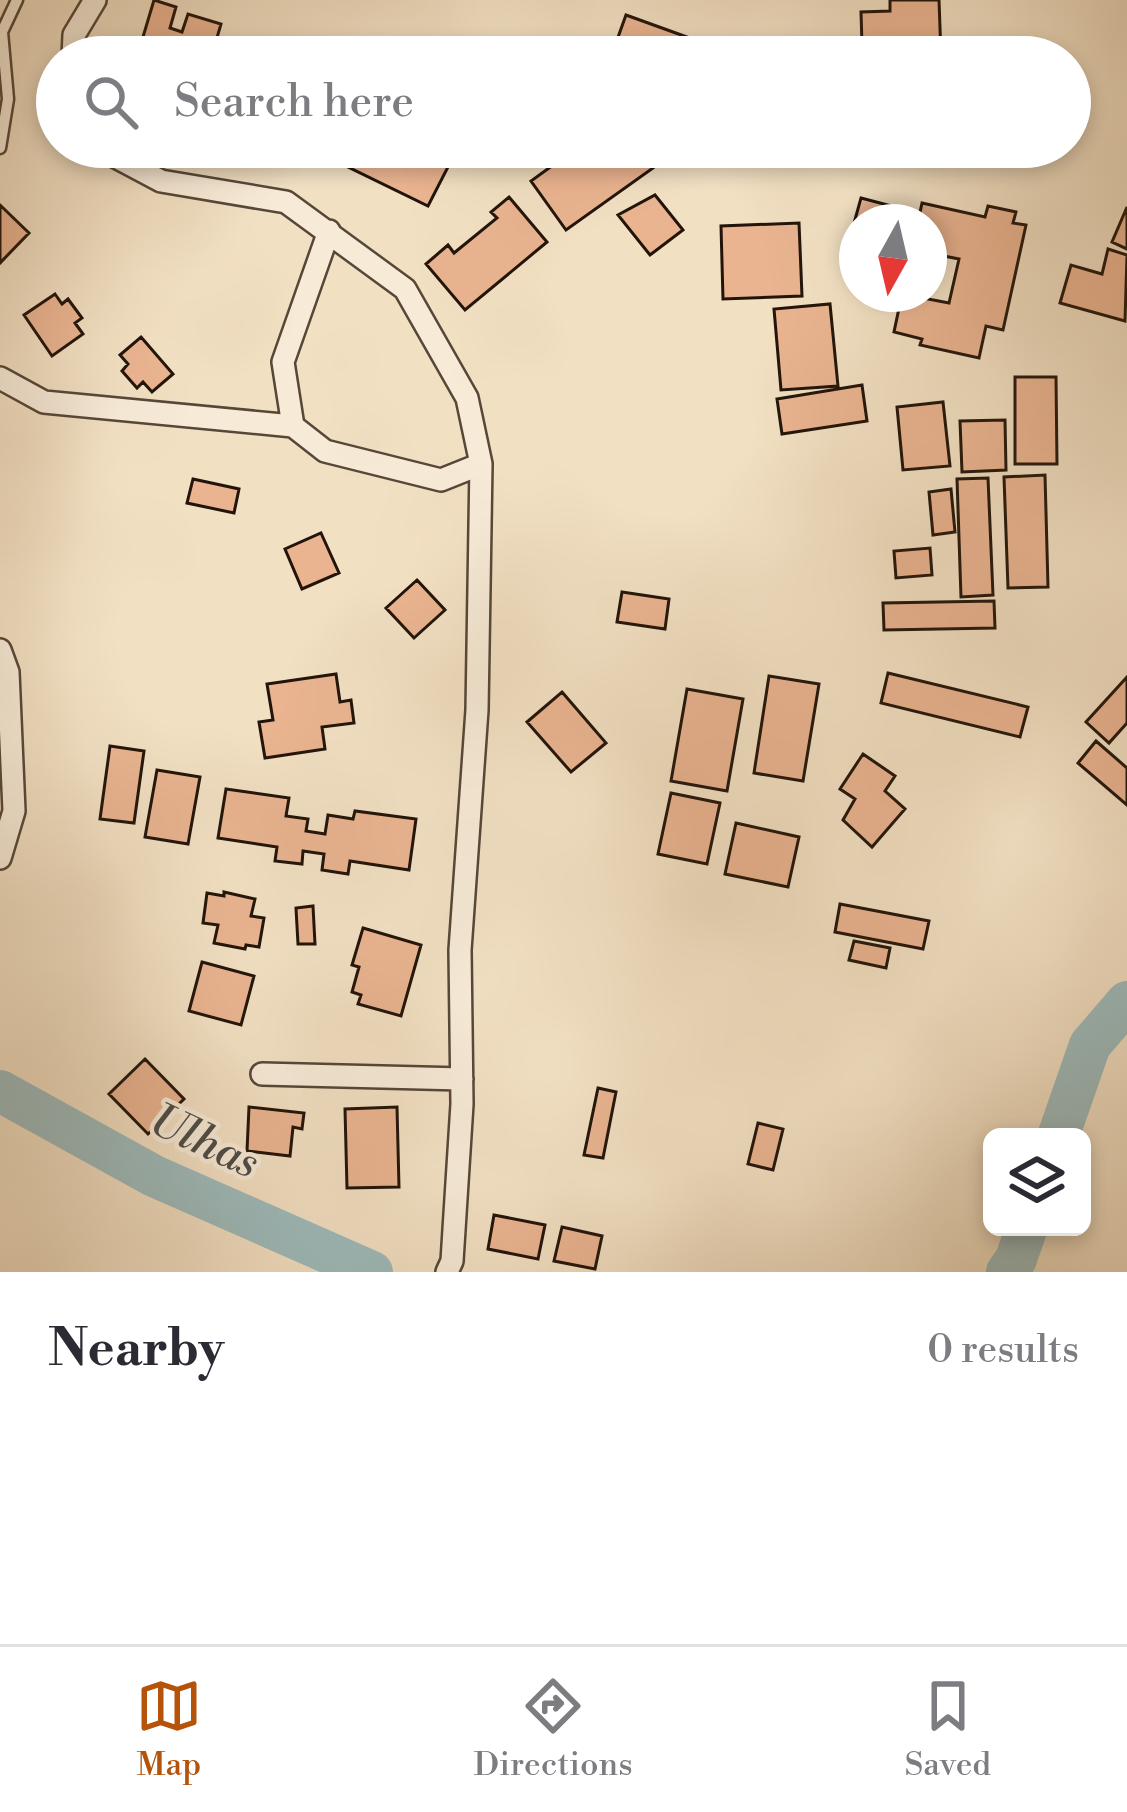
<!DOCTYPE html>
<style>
:root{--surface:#fff;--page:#f2f2f3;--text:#2b2b33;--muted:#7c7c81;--line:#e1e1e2;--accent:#b45309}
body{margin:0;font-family:"Libre Bodoni",serif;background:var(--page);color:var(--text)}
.controls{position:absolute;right:36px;bottom:36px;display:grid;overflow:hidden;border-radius:18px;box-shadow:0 6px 18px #0003}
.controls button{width:108px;height:108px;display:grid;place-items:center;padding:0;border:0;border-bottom:3px solid var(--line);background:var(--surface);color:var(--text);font:60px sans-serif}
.compass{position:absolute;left:839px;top:204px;width:108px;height:108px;border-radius:50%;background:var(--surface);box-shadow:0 6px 18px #0003;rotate:188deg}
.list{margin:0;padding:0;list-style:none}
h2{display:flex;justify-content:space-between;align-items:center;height:156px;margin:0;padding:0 48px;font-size:51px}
h2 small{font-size:39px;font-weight:400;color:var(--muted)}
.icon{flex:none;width:66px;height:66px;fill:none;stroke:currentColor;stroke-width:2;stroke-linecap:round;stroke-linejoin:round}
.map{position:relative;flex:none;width:1127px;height:1272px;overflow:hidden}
.search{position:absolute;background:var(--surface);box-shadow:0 6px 18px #0003;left:36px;right:36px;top:36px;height:132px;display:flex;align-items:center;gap:30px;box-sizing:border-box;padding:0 42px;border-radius:66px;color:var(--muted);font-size:45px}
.sheet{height:372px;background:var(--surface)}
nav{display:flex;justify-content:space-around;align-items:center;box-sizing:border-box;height:168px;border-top:3px solid var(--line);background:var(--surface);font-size:33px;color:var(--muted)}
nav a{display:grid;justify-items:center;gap:6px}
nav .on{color:var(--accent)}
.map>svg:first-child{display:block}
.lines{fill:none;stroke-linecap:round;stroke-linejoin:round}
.river{stroke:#9ebbbc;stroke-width:42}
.building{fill:#eab491;stroke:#22140a;stroke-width:3}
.lane-casing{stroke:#564738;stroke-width:15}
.street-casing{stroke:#564738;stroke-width:26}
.lane{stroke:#f7ebd8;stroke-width:10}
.street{stroke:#f7ebd8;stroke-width:21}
.labels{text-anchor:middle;stroke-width:9;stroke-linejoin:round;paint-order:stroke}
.water-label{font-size:45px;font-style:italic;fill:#4d4e48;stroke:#f7ebd8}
</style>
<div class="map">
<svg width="1127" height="1272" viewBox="0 0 1127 1272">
<rect width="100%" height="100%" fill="#f2e0c3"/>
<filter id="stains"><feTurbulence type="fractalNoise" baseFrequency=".00167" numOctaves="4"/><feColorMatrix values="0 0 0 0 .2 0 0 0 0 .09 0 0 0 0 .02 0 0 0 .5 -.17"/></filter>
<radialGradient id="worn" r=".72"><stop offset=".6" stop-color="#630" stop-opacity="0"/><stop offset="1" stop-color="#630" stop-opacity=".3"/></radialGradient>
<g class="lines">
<path class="river" d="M0 1091 154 1176 372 1272
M1058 1137 1090 1045 1127 1002
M1007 1272 1016 1259 1027 1227"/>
</g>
<path class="building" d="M154 0 176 7 170 28 182 32 188 14 221 24 214 48 205 45 202 57H137Z
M890 0H939L941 55 874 57V45H862L861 12 890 11Z
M626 15 720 49 717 57H648L649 52 617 40Z
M353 147H414L449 165 428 206 344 165Z
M578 147H637L653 168 566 230 531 181Z
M655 195 683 230 650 255 618 215Z
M509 197 547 242 465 310 426 264 448 245 454 253 497 218 491 212Z
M861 198 907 210 904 222H857V262L844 259Z
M922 203 985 217 988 206 1016 212 1013 223 1026 225 1003 330 986 326 979 358 920 345 922 339 894 332 902 294 949 303 959 259 929 253V222H918Z
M0 205 29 233 0 263Z
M1127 207V249L1112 242Z
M799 223 802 296 723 299 721 226Z
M1108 249 1127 255 1125 321 1060 303 1071 265 1102 274Z
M55 294 62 304 68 299 82 318 75 323 83 334 52 356 24 315Z
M830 304 838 386 781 390 774 309Z
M141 337 173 374 152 392 143 382 137 388 122 371 128 364 120 355Z
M1015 377H1056L1057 464H1015Z
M862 385 867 421 782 434 777 399Z
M943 402 950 466 903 470 897 407Z
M1005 420 1006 470 962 472 960 421Z
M1045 475 1048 587 1008 588 1004 477Z
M988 478 993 595 961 597 957 479Z
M193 479 239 489 234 513 187 503Z
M951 489 955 532 933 535 929 492Z
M321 533 339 573 302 589 285 549Z
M930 548 932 575 896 578 894 551Z
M417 580 445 610 414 638 386 608Z
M622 592 669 599 665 629 617 622Z
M994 601 995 628 884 630 883 603Z
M888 673 1028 707 1020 737 881 703Z
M336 674 340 702 351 700 354 723 322 727 325 749 265 758 259 722 273 720 267 684Z
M769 676 819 684 803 781 754 773Z
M1127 677V723L1109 743 1086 722Z
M687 689 743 699 727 791 671 781Z
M562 692 606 743 571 772 527 722Z
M1096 741 1127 768V805L1078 763Z
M110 746 144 751 134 823 100 819Z
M863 754 895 776 885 791 905 809 872 847 843 820 855 799 840 789Z
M157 770 200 777 188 844 145 837Z
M226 789 289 798 286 816 308 819 306 831 325 834 328 815 353 819 355 811 416 819 409 870 350 861 348 874 322 870 324 854 303 851 302 864 275 861 277 847 218 838Z
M671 793 720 803 707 864 658 854Z
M736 823 799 837 788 887 725 874Z
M224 892 255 899 251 916 264 918 259 947 246 945 245 949 214 943 218 925 203 923 207 893 224 896Z
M840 904 929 921 923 949 835 932Z
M313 906 315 944H298L296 908Z
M363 928 421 945 401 1016 358 1004 361 995 352 992 359 967 352 965Z
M854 941 890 948 886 968 849 960Z
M202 962 254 976 241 1025 189 1011Z
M145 1059 184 1099 148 1134 109 1094Z
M598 1088 616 1092 603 1158 584 1155Z
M249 1107 304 1113 302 1129 293 1127 290 1156 247 1151Z
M397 1107 399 1187 347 1188 345 1109Z
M758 1123 783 1129 773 1170 748 1164Z
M494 1215 545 1225 538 1259 488 1249Z
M562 1227 602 1236 595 1269 554 1261Z"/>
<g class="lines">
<g class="lane-casing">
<path id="lane" d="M0 148 8 99 2 32 17 0"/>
</g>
<g class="street-casing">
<path id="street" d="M73 57 74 35 95 0
M97 147 161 181 286 202 405 289 467 398 481 464 477 710 460 950 462 1104 452 1261 447 1272
M329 231 283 362 293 426 325 451 441 480 481 464
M0 378 44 402 293 426
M0 650 8 672 14 811 0 858
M262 1074 462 1079"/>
</g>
<use href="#lane" class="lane"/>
<use href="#street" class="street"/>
</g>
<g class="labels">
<g class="water-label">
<text transform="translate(205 1140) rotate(25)" y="16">Ulhas</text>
</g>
</g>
<rect width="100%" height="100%" filter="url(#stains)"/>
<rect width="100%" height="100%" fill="url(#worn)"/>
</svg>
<div class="controls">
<button><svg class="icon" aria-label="layers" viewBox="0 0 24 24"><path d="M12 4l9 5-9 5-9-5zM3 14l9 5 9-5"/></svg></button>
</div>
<svg class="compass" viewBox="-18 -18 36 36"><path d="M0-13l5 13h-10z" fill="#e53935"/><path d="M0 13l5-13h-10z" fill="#7c7c81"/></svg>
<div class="search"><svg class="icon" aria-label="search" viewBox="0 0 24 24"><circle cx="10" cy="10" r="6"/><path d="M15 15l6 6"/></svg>Search here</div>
</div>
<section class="sheet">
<h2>Nearby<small>0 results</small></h2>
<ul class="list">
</ul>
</section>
<nav>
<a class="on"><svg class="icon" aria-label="map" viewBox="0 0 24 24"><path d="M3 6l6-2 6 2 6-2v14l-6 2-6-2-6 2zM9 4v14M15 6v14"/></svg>Map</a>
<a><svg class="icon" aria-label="directions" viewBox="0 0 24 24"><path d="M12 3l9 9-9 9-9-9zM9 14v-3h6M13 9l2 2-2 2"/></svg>Directions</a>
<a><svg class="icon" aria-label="saved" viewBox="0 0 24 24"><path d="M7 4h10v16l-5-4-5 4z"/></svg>Saved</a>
</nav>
